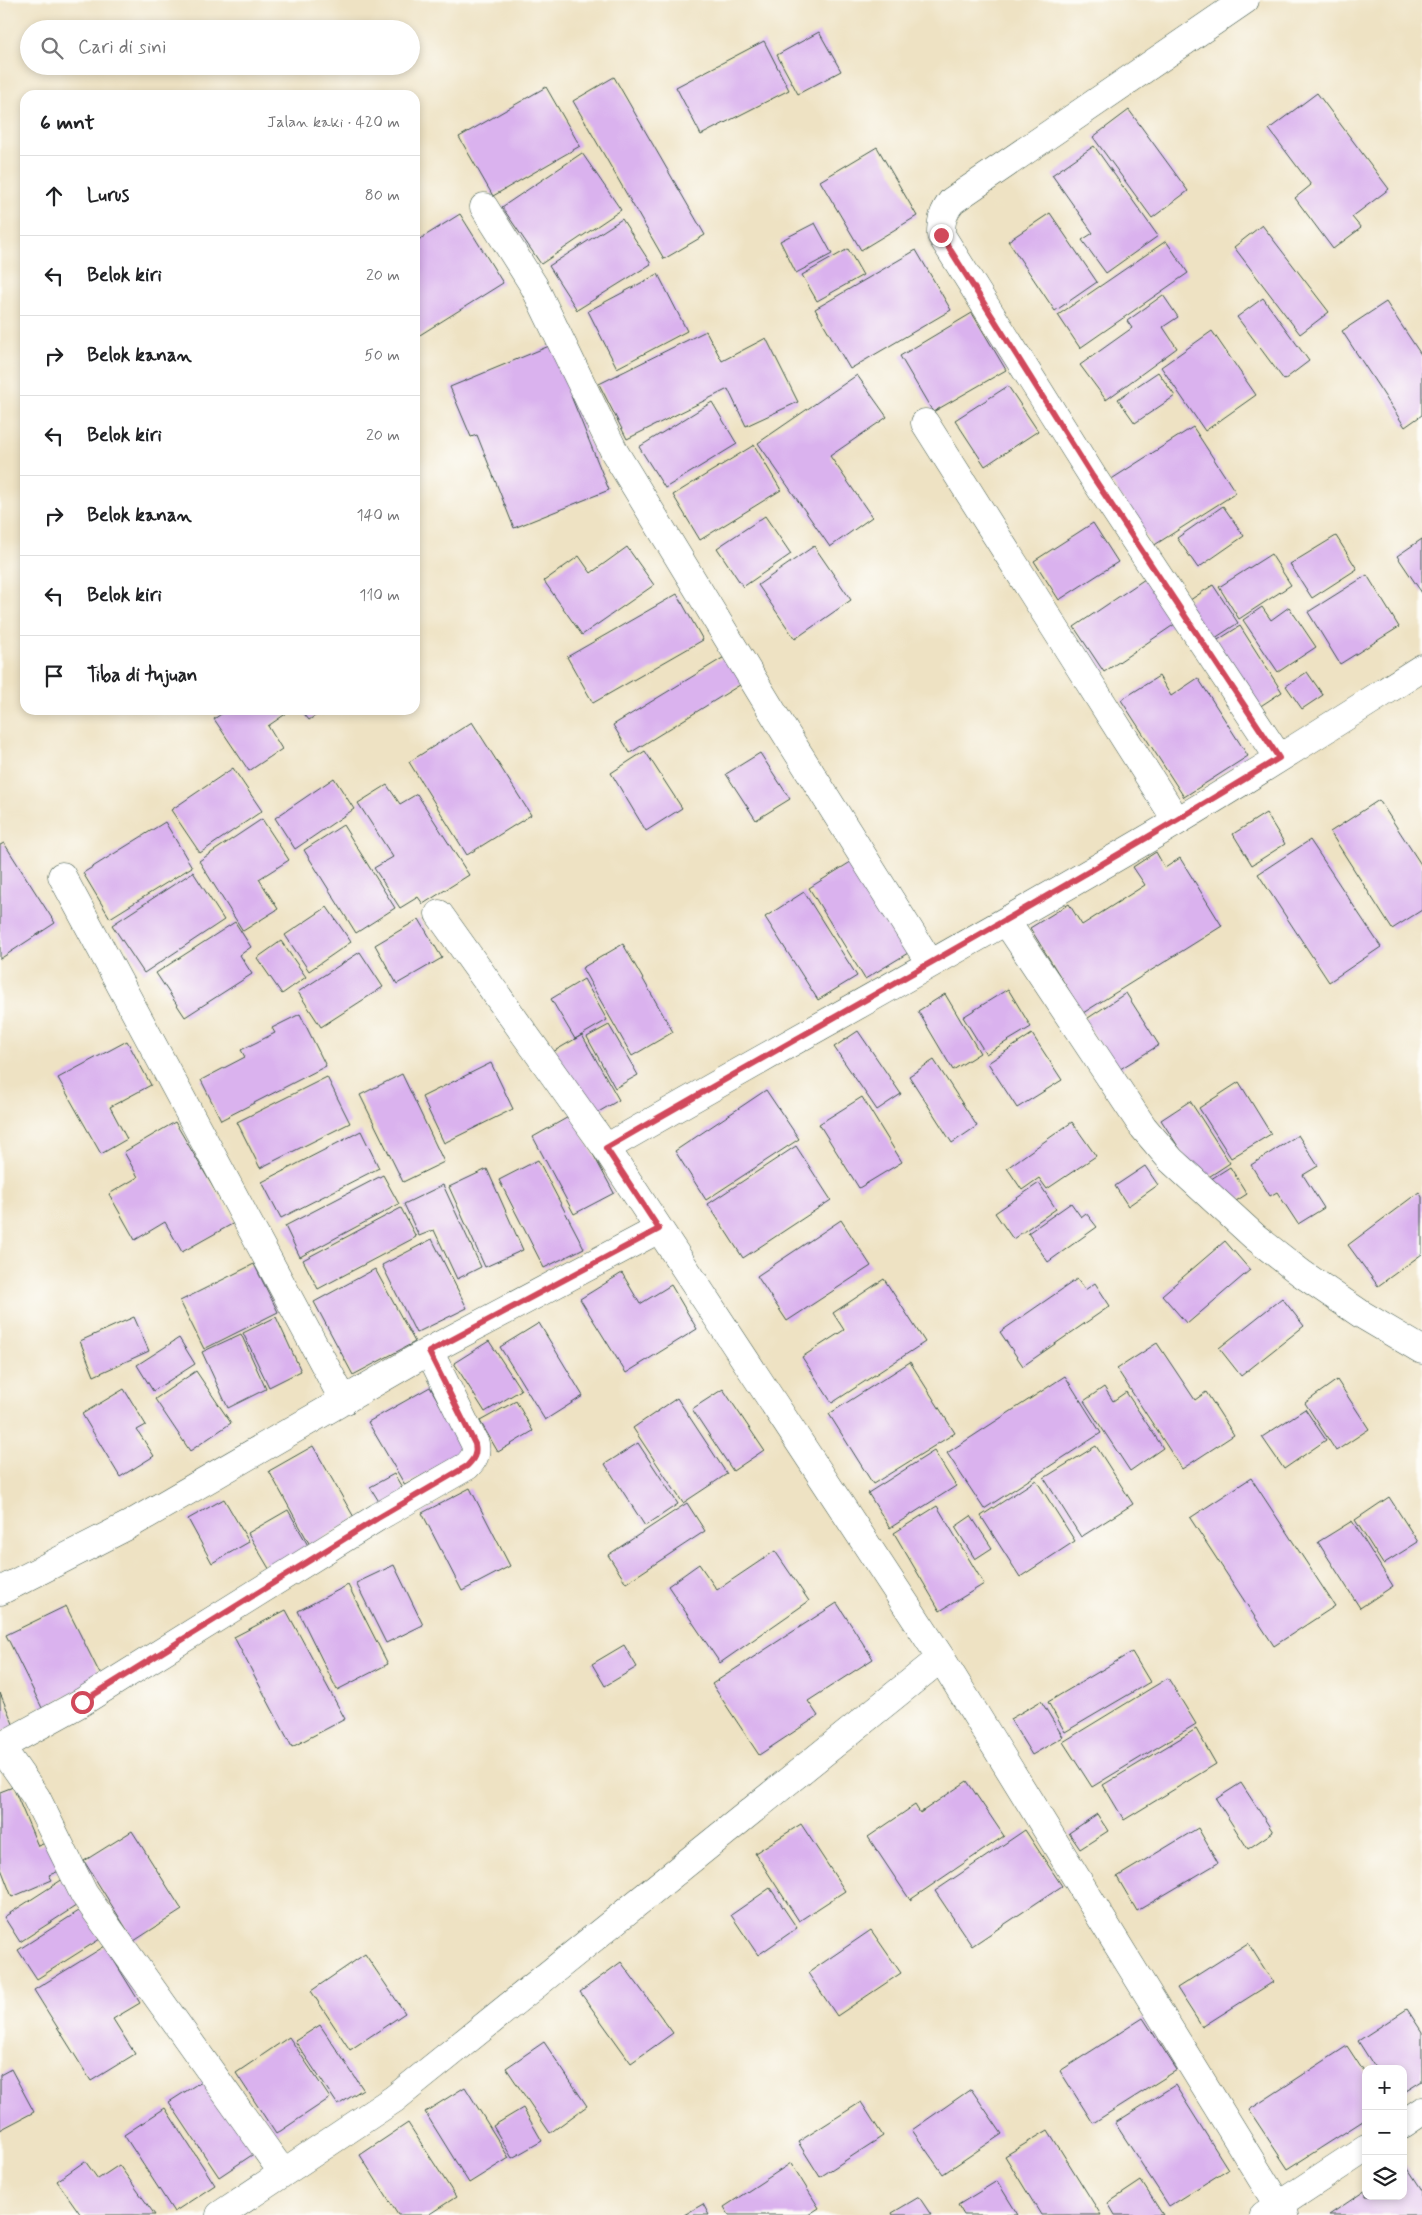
<!DOCTYPE html>
<html lang="id">
<meta charset="utf-8">
<style>
:root{--surface:#fff;--page:#f6f6f6;--text:#202124;--muted:#757577;--line:#e0e0e0}
body{margin:0;font-family:Mynerve,sans-serif;background:var(--page);color:var(--text)}
.controls{position:absolute;right:15px;bottom:15px;display:grid;overflow:hidden;border-radius:10px;box-shadow:0 2px 8px #0003}
.controls button{width:45px;height:45px;display:grid;place-items:center;padding:0;border:0;border-bottom:1px solid var(--line);background:var(--surface);color:var(--text);font:25px sans-serif}
.stop{position:absolute;width:15px;height:15px;margin:-11px;border:4px solid #d1495b;border-radius:50%;background:#fff}
.stop.end{background:#d1495b;border-color:#fff;box-shadow:0 1px 5px #0008}
.list{margin:0;padding:0;list-style:none}
h2{display:flex;justify-content:space-between;align-items:center;height:65px;margin:0;padding:0 20px;font-size:21px}
h2 small{font-size:16px;font-weight:400;color:var(--muted)}
.list li{display:grid;grid-template-columns:32px 1fr auto;gap:15px;align-items:center;box-sizing:border-box;height:80px;padding:0 20px;border-top:1px solid var(--line)}
.list b{display:block;font-size:19px;white-space:nowrap}
.list em{font-size:16px;font-style:normal;color:var(--muted)}
.icon{flex:none;width:28px;height:28px;fill:none;stroke:currentColor;stroke-width:2;stroke-linecap:round;stroke-linejoin:round}
.map{position:relative;flex:none;width:1422px;height:2215px;overflow:hidden}
.search{position:absolute;background:var(--surface);box-shadow:0 2px 8px #0003;left:20px;top:20px;width:400px;height:55px;display:flex;align-items:center;gap:12px;box-sizing:border-box;padding:0 18px;border-radius:28px;color:var(--muted);font-size:19px}
.panel{position:absolute;background:var(--surface);box-shadow:0 2px 8px #0003;left:20px;top:90px;width:400px;height:625px;border-radius:15px}
.map>svg:first-child{display:block}
.building{fill:#dab2ee}
.lines{fill:none;stroke-linecap:round;stroke-linejoin:round}
.street-casing{stroke:#3e5649;stroke-width:29}
.street{stroke:#fff;stroke-width:28}
.route{stroke:#d1495b;stroke-width:6}
</style>
<div class="map">
<svg width="1422" height="2215" viewBox="0 0 1422 2215">
<rect width="100%" height="100%" fill="#fdfcf7"/>
<filter id="ink" filterUnits="userSpaceOnUse"><feTurbulence type="fractalNoise" baseFrequency=".02" numOctaves="2"/><feDisplacementMap in="SourceGraphic" scale="10" xChannelSelector="R" yChannelSelector="G"/><feConvolveMatrix kernelMatrix="1 2 1 2 8 2 1 2 1" color-interpolation-filters="sRGB"/></filter>
<filter id="wash" filterUnits="userSpaceOnUse"><feTurbulence type="fractalNoise" baseFrequency=".0096" numOctaves="4" result="noise"/><feDisplacementMap in="SourceGraphic" scale="20" xChannelSelector="R" yChannelSelector="G"/><feGaussianBlur stdDeviation="1.12" result="paint"/><feColorMatrix in="noise" values="0 0 0 0 0 0 0 0 0 0 0 0 0 0 0 0 0 1.4 0 .05"/><feComposite in="paint" operator="in"/></filter>
<g filter="url(#wash)">
<rect width="100%" height="100%" fill="#eee2c3"/>
<g id="blocks">
<path class="building" d="M819 32 841 71 798 94 777 55Z
M764 41 789 90 701 135 676 87Z
M614 77 705 235 664 259 573 101Z
M546 87 580 146 493 196 459 137Z
M1317 93 1389 189 1352 217 1361 228 1333 249 1295 198 1311 185 1269 129Z
M1129 110 1188 191 1152 218 1093 137Z
M1094 146 1158 236 1106 273 1082 240 1093 233 1052 175Z
M877 147 917 216 861 250 820 181Z
M582 153 621 210 541 264 502 207Z
M1050 213 1097 282 1055 311 1008 241Z
M460 214 503 283 415 338V242Z
M622 219 651 264 577 310 549 266Z
M815 223 832 254 796 273 780 241Z
M1262 225 1329 312 1300 334 1234 247Z
M1166 241 1188 273 1080 348 1058 315Z
M848 249 863 275 817 301 802 275Z
M916 250 951 310 850 369 815 309Z
M658 274 687 331 617 368 588 311Z
M1163 295 1178 317 1163 327 1177 348 1106 400 1080 365 1132 328 1127 321Z
M1263 298 1309 361 1284 380 1237 317Z
M1386 302 1422 356V415L1405 427 1342 331Z
M972 313 1006 370 933 412 900 356Z
M706 331 722 361 766 338 798 402 746 426 728 389 627 439 599 384Z
M1212 331 1256 395 1205 431 1161 367Z
M554 344 574 395 571 396 609 490 514 528 477 435 471 437 450 387Z
M1158 372 1175 396 1135 423 1118 399Z
M857 375 887 417 830 456 872 517 830 547 758 443Z
M1008 386 1038 431 985 466 955 420Z
M712 402 737 444 665 488 639 447Z
M1193 427 1236 493 1153 546 1110 480Z
M754 445 781 490 700 540 673 495Z
M1223 506 1244 536 1198 568 1177 538Z
M765 516 791 554 743 587 717 548Z
M1093 523 1118 562 1059 600 1034 561Z
M1336 536 1357 569 1312 598 1290 564Z
M1422 539V593L1397 556Z
M814 546 851 600 795 639 758 585Z
M627 547 654 585 582 635 544 581 579 556 591 573Z
M1271 554 1291 585 1239 619 1219 587Z
M1367 575 1399 627 1340 664 1308 612Z
M1145 579 1175 624 1104 672 1074 627Z
M1213 585 1238 623 1209 642 1184 604Z
M677 594 703 640 593 703 567 657Z
M1262 607 1271 620 1289 607 1316 647 1278 672 1243 620Z
M1240 626 1282 692 1256 709 1213 643Z
M726 656 743 683 630 753 613 725Z
M1307 672 1323 695 1302 709 1286 686Z
M1159 676 1171 696 1198 678 1248 756 1184 797 1121 700Z
M227 710H284L287 713 268 726 282 749 249 771 214 719Z
M301 710H324L309 720Z
M472 722 531 815 467 855 409 762Z
M645 751 682 808 646 831 611 773Z
M760 753 790 799 756 820 726 774Z
M233 768 262 811 200 853 171 810Z
M334 778 354 809 295 849 275 818Z
M387 785 400 804 417 794 469 875 423 904 418 897 400 908 374 868 393 857 358 803Z
M1379 800 1422 866V910L1392 929 1330 832Z
M1266 813 1285 844 1252 865 1233 834Z
M262 819 289 860 259 879 278 909 243 931 199 861Z
M165 822 192 867 110 918 83 873Z
M343 825 395 908 356 933 304 850Z
M1310 840 1381 947 1329 982 1258 874Z
M4 843 55 923 0 959V845Z
M1156 852 1165 868 1180 858 1222 926 1083 1013 1030 928 1069 904 1082 925 1145 885 1133 867Z
M857 858 913 950 865 979 809 888Z
M193 872 224 920 144 973 112 925Z
M804 892 857 976 818 1000 765 917Z
M327 907 351 942 309 971 285 935Z
M419 919 442 958 397 984 375 945Z
M235 922 251 947 240 955 252 974 185 1017 156 973Z
M281 941 306 977 282 994 257 958Z
M623 944 673 1032 632 1056 582 968Z
M360 952 383 987 321 1027 298 992Z
M584 979 607 1020 575 1039 551 999Z
M1008 989 1031 1027 986 1054 963 1017Z
M1126 993 1159 1045 1117 1071 1085 1020Z
M945 994 980 1053 953 1070 918 1011Z
M300 1014 326 1066 221 1120 201 1080 245 1057 241 1050 275 1033 272 1028Z
M609 1025 638 1075 615 1088 587 1037Z
M858 1031 901 1094 877 1110 834 1047Z
M1032 1034 1062 1080 1017 1108 988 1063Z
M582 1035 619 1100 588 1118 551 1053Z
M127 1041 151 1085 110 1107 127 1139 101 1154 58 1078Z
M934 1060 977 1126 952 1143 909 1076Z
M491 1063 513 1109 444 1143 422 1097Z
M402 1074 444 1162 403 1182 360 1095Z
M327 1077 350 1123 260 1168 237 1122Z
M1239 1082 1271 1134 1231 1158 1199 1108Z
M766 1090 799 1139 706 1200 675 1151Z
M862 1097 902 1162 859 1188 819 1124Z
M1190 1101 1230 1163 1201 1182 1161 1120Z
M572 1115 614 1193 574 1214 533 1137Z
M175 1122 234 1223 182 1252 165 1222 135 1240 109 1194 138 1177 124 1152Z
M1072 1122 1096 1156 1047 1189 1039 1178 1022 1190 1007 1168Z
M361 1131 379 1168 281 1218 262 1182Z
M1298 1135 1318 1166 1303 1175 1324 1208 1298 1224 1277 1192 1270 1196 1251 1165Z
M796 1146 831 1200 743 1258 708 1204Z
M538 1160 584 1248 544 1268 499 1180Z
M1145 1166 1158 1185 1128 1206 1115 1186Z
M1230 1167 1247 1194 1225 1208 1208 1181Z
M487 1169 523 1250 485 1267 449 1187Z
M383 1175 399 1204 300 1257 285 1226Z
M1039 1183 1056 1209 1013 1239 995 1213Z
M443 1185 481 1267 457 1279 434 1230 419 1236 404 1204Z
M1419 1192 1422 1197V1254L1378 1286 1348 1245Z
M1071 1203 1081 1217 1086 1213 1097 1227 1048 1262 1028 1233Z
M401 1208 416 1237 318 1289 303 1260Z
M841 1220 871 1266 787 1321 757 1276Z
M432 1239 467 1308 416 1333 382 1265Z
M1225 1241 1250 1270 1187 1324 1162 1295Z
M254 1264 278 1312 204 1349 180 1301Z
M375 1269 415 1342 353 1375 314 1302Z
M622 1273 640 1304 671 1285 697 1329 626 1373 580 1299Z
M884 1279 925 1342 832 1403 802 1357 844 1330 833 1313Z
M1077 1279 1085 1290 1095 1283 1110 1306 1023 1366 1000 1332Z
M1282 1298 1304 1326 1241 1376 1219 1348Z
M134 1317 149 1351 94 1376 80 1341Z
M276 1317 301 1371 269 1387 243 1333Z
M539 1323 583 1396 545 1420 500 1347Z
M241 1334 266 1389 228 1408 202 1352Z
M179 1338 195 1364 153 1391 137 1365Z
M489 1341 521 1390 485 1412 454 1363Z
M1157 1343 1195 1400 1206 1392 1234 1435 1182 1469 1117 1369Z
M910 1362 955 1433 873 1484 829 1414Z
M196 1371 231 1423 190 1451 155 1399Z
M1065 1376 1101 1433 984 1509 947 1453Z
M1337 1380 1369 1429 1336 1451 1305 1403Z
M430 1387 466 1451 405 1485 368 1422Z
M1104 1387 1113 1401 1126 1392 1163 1448 1130 1471 1084 1401Z
M124 1389 146 1425 137 1430 154 1456 120 1477 82 1414Z
M723 1389 764 1450 733 1471 692 1409Z
M677 1398 727 1474 683 1503 633 1428Z
M516 1401 533 1431 498 1452 480 1421Z
M1305 1409 1326 1440 1284 1469 1262 1437Z
M638 1443 678 1504 645 1526 605 1464Z
M313 1446 355 1519 310 1545 269 1471Z
M1096 1446 1133 1504 1081 1537 1044 1478Z
M934 1451 956 1486 890 1528 868 1493Z
M394 1474 406 1494 383 1508 370 1487Z
M1251 1478 1335 1606 1274 1646 1190 1518Z
M1036 1480 1075 1541 1020 1577 981 1516Z
M470 1488 510 1566 462 1591 422 1513Z
M1389 1497 1418 1542 1383 1564 1355 1520Z
M224 1499 249 1542 212 1563 188 1519Z
M687 1503 705 1531 626 1583 608 1555Z
M937 1506 984 1584 940 1611 894 1533Z
M288 1510 310 1549 271 1572 248 1533Z
M971 1516 992 1548 975 1559 955 1527Z
M1352 1521 1393 1586 1360 1608 1318 1542Z
M775 1551 809 1601 720 1663 668 1586 699 1564 717 1590Z
M394 1565 423 1625 386 1643 356 1583Z
M348 1585 388 1664 337 1690 298 1611Z
M837 1603 873 1659 808 1701 818 1716 759 1755 712 1684Z
M66 1606 102 1678 42 1708 6 1635Z
M286 1610 345 1719 292 1747 234 1637Z
M624 1645 637 1667 605 1686 592 1664Z
M1132 1652 1150 1682 1065 1732 1048 1702Z
M1168 1678 1196 1724 1092 1787 1063 1742Z
M0 1693 14 1726 0 1732Z
M1041 1701 1063 1737 1032 1755 1010 1719Z
M1196 1729 1216 1764 1124 1820 1103 1785Z
M967 1781 1004 1836 910 1900 868 1837 915 1805 920 1813Z
M1241 1783 1273 1832 1248 1849 1216 1799Z
M13 1787 38 1846 55 1839 67 1868 49 1875 52 1880 12 1897 0 1866V1792Z
M1097 1814 1108 1831 1080 1849 1069 1833Z
M801 1824 845 1891 799 1921 755 1853Z
M1198 1828 1218 1863 1137 1911 1117 1877Z
M1025 1830 1062 1886 972 1946 935 1891Z
M132 1831 182 1910 134 1941 84 1861Z
M63 1879 79 1904 20 1942 4 1917Z
M770 1888 797 1928 758 1955 731 1915Z
M82 1909 100 1939 37 1979 18 1950Z
M871 1930 901 1973 837 2016 808 1973Z
M1248 1943 1273 1982 1202 2027 1177 1988Z
M105 1946 140 2003 113 2019 135 2054 91 2081 34 1990Z
M365 1954 405 2013 350 2050 311 1991Z
M621 1962 673 2033 631 2063 580 1992Z
M1407 2009 1422 2032V2081L1403 2093V2069H1376L1358 2041Z
M1143 2018 1177 2070 1093 2123 1060 2071Z
M320 2025 363 2089 338 2105 295 2041Z
M289 2037 330 2098 276 2134 236 2073Z
M544 2042 587 2106 550 2133 506 2068Z
M1347 2046 1366 2075V2119L1288 2169 1249 2110Z
M11 2069 34 2112 0 2130V2075Z
M205 2079 255 2153 219 2177 169 2102Z
M1175 2085 1228 2169 1169 2206 1115 2123Z
M465 2087 509 2158 469 2183 425 2112Z
M971 2089 1002 2134 943 2174 912 2130Z
M861 2102 883 2136 820 2177 798 2142Z
M165 2108 215 2185 174 2212 124 2135Z
M523 2108 542 2141 512 2158 493 2126Z
M408 2123 456 2197 428 2215H398L360 2155Z
M1048 2130 1101 2215H1041L1005 2156Z
M85 2161 98 2179 119 2165 155 2215H81L57 2181Z
M791 2163 819 2208 808 2215H729L724 2207Z
M1405 2164 1422 2190V2215H1329L1366 2190V2196H1403Z
M997 2181 1018 2215H964L958 2205Z
M1141 2181 1163 2215H1115L1108 2203Z
M919 2197 931 2215H893L892 2213Z
M703 2204 709 2215H684Z"/>
</g>
</g>
<g filter="url(#ink)">
<use href="#blocks" fill-opacity="0" stroke="#3e5649" stroke-width="1"/>
<g class="lines">
<g class="street-casing">
<path id="street" d="M1245 0 952 201C943 212 941 221 941 235L1093 477 1279 758
M484 207 534 286 615 453 783 729 930 963
M925 423 1177 821
M62 876 344 1401
M439 914 606 1148 941 1658 1284 2215
M1006 921 1143 1127 1171 1160 1255 1237 1301 1273 1361 1314 1422 1350
M606 1148C795 1039 988 934 1176 822 1259 772 1340 720 1422 668
M0 1591 129 1525 429 1351 659 1229
M0 1747 82 1702 378 1517 467 1466C474 1459 477 1454 475 1444L429 1351
M1 1747 36 1797 84 1894 283 2173
M1403 2124 1422 2111
M220 2215 394 2099 941 1658
M1264 2215 1366 2148"/>
</g>
<use href="#street" class="street"/>
</g>
</g>
<g class="lines" filter="url(#ink)">
<path class="route" d="M82 1702 378 1518 467 1466C474 1459 477 1454 475 1444L429 1352 659 1229 606 1148C830 1018 1058 894 1279 758L1093 477 941 235"/>
</g>
</svg>
<div class="controls">
<button>+</button>
<button>−</button>
<button><svg class="icon" aria-label="layers" viewBox="0 0 24 24"><path d="M12 4l9 5-9 5-9-5zM3 14l9 5 9-5"/></svg></button>
</div>
<div class="stop" style="left:82px;top:1702px"></div>
<div class="stop end" style="left:941px;top:235px"></div>
<div class="search"><svg class="icon" aria-label="search" viewBox="0 0 24 24"><circle cx="10" cy="10" r="6"/><path d="M15 15l6 6"/></svg>Cari di sini</div>
<section class="panel">
<h2>6 mnt<small>Jalan kaki · 420 m</small></h2>
<ul class="list">
<li><svg class="icon" aria-label="ahead" viewBox="0 0 24 24"><path d="M12 20V5M6 11l6-6 6 6"/></svg><div><b>Lurus</b></div><em>80 m</em></li>
<li><svg class="icon" aria-label="left" viewBox="0 0 24 24"><path d="M17 20v-9H6M10 6l-5 5 5 5"/></svg><div><b>Belok kiri</b></div><em>20 m</em></li>
<li><svg class="icon" aria-label="right" viewBox="0 0 24 24"><path d="M7 20v-9h11M14 6l5 5-5 5"/></svg><div><b>Belok kanan</b></div><em>50 m</em></li>
<li><svg class="icon" aria-label="left" viewBox="0 0 24 24"><path d="M17 20v-9H6M10 6l-5 5 5 5"/></svg><div><b>Belok kiri</b></div><em>20 m</em></li>
<li><svg class="icon" aria-label="right" viewBox="0 0 24 24"><path d="M7 20v-9h11M14 6l5 5-5 5"/></svg><div><b>Belok kanan</b></div><em>140 m</em></li>
<li><svg class="icon" aria-label="left" viewBox="0 0 24 24"><path d="M17 20v-9H6M10 6l-5 5 5 5"/></svg><div><b>Belok kiri</b></div><em>110 m</em></li>
<li><svg class="icon" aria-label="arrive" viewBox="0 0 24 24"><path d="M6 21V4h12l-3 4 3 4H6"/></svg><div><b>Tiba di tujuan</b></div></li>
</ul>
</section>
</div>
